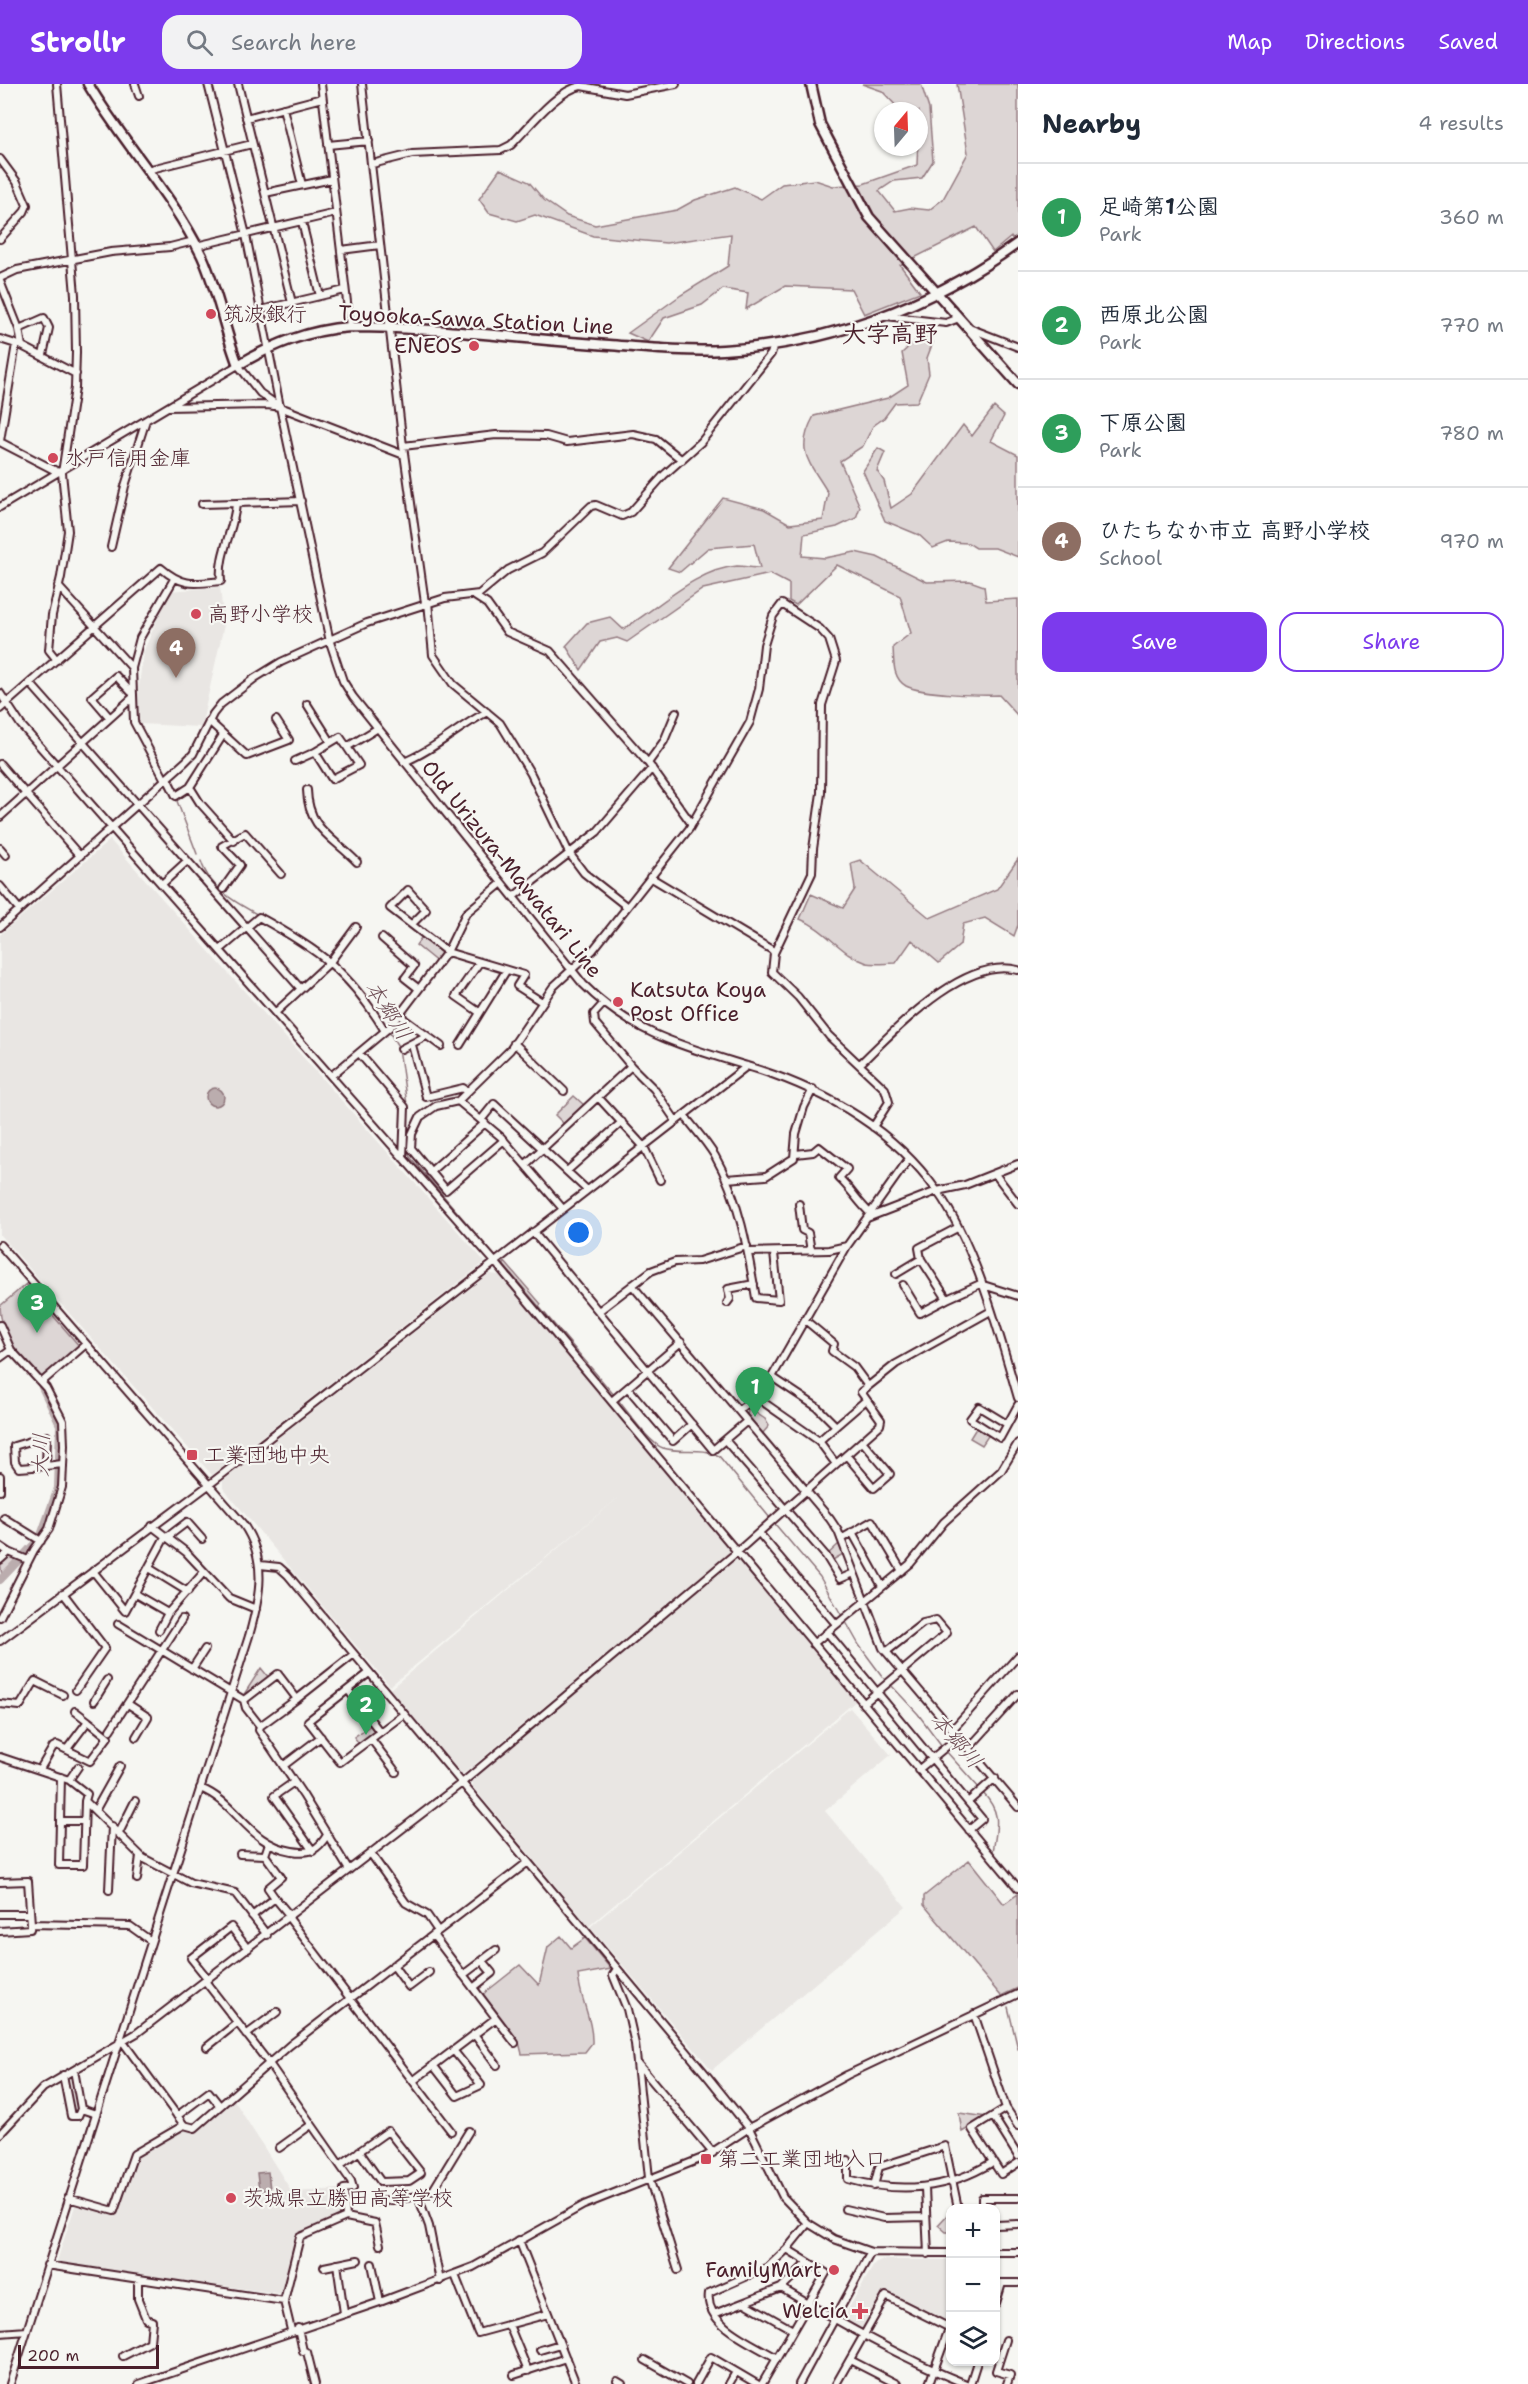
<!DOCTYPE html>
<meta charset="utf-8">
<style>
:root{--surface:#fff;--page:#f2f2f3;--text:#1f2937;--muted:#747a83;--line:#e0e1e3;--accent:#7c3aed}
body{margin:0;font-family:"Shantell Sans","Klee One",sans-serif;background:var(--page);color:var(--text)}
.controls{position:absolute;right:18px;bottom:18px;display:grid;overflow:hidden;border-radius:12px;box-shadow:0 2px 4px #0004}
.controls button{width:54px;height:54px;display:grid;place-items:center;padding:0;border:0;border-bottom:2px solid var(--line);background:var(--surface);color:var(--text);font:30px sans-serif}
.compass{position:absolute;left:874px;top:18px;width:54px;height:54px;border-radius:50%;background:var(--surface);box-shadow:0 2px 4px #0004;rotate:19deg}
.scale{position:absolute;left:18px;bottom:15px;width:141px;box-sizing:border-box;padding-left:6px;border:3px solid #4a1f2b;border-top:0;font-size:16px;line-height:21px;white-space:nowrap;color:#4a1f2b;-webkit-text-stroke:4px #f6f6f2;paint-order:stroke}
.you{position:absolute;left:579px;top:1149px;width:21px;height:21px;margin:-15px;border:4px solid #fff;border-radius:50%;background:#1a73e8;box-shadow:0 0 0 9px #1a73e833}
.badge{display:grid;place-items:center;width:39px;height:39px;border-radius:50%;background:var(--accent);color:#fff;font-size:20px;font-weight:700}
.pin{position:absolute;translate:-50% -50px;filter:drop-shadow(0 2px 3px #0008)}
.pin::after{content:'';position:absolute;top:32px;width:21px;height:18px;background:inherit;clip-path:polygon(0 0,100% 0,50% 100%)}
.list{margin:0;padding:0;list-style:none}
h2{display:flex;justify-content:space-between;align-items:center;height:78px;margin:0;padding:0 24px;font-size:26px}
h2 small{font-size:20px;font-weight:400;color:var(--muted)}
.list li{display:grid;grid-template-columns:39px 1fr auto;gap:18px;align-items:center;box-sizing:border-box;height:108px;padding:0 24px;border-top:2px solid var(--line)}
.list b{display:block;font-size:22px;white-space:nowrap}
.list p{margin:0;font-size:20px;white-space:nowrap;color:var(--muted)}
.list em{font-size:20px;font-style:normal;color:var(--muted)}
.actions{display:flex;gap:12px;padding:18px 24px}
.actions a{flex:1;padding:14px 0;border:2px solid var(--accent);border-radius:18px;text-align:center;font-size:21px;color:var(--accent)}
.actions .main{background:var(--accent);color:#fff}
.icon{flex:none;width:33px;height:33px;fill:none;stroke:currentColor;stroke-width:2;stroke-linecap:round;stroke-linejoin:round}
.map{position:relative;flex:none;width:1018px;height:2300px;overflow:hidden}
header{display:flex;align-items:center;gap:36px;box-sizing:border-box;height:84px;padding:0 30px;background:var(--accent);color:#fff}
header strong{font-size:28px}
nav{display:flex;gap:33px;margin-inline-start:auto;font-size:21px}
.search{width:420px;height:54px;background:var(--page);display:flex;align-items:center;gap:15px;box-sizing:border-box;padding:0 21px;border-radius:18px;color:var(--muted);font-size:22px}
main{display:flex}
aside{flex:1;background:var(--surface)}
.map>svg:first-child{display:block}
.built{fill:#e9e6e3}
.green{fill:#ddd6d5;stroke:#947a80;stroke-width:1.5}
.water{fill:#bbadae;stroke:#8e747a;stroke-width:1.5}
.lines{fill:none;stroke-linecap:round;stroke-linejoin:round}
.stream{stroke:#8e747a;stroke-width:1.5}
.river{stroke:#bbadae;stroke-width:8}
.minor-casing{stroke:#4a1f2b;stroke-width:10}
.major-casing{stroke:#4a1f2b;stroke-width:13}
.minor{stroke:#f6f6f2;stroke-width:6}
.major{stroke:#f6f6f2;stroke-width:8}
.poi-dot{fill:#d1495b;stroke:#f6f6f2;stroke-width:2}
.labels{text-anchor:middle;stroke-width:4.5;stroke-linejoin:round;paint-order:stroke}
.poi-label{font-size:21px;fill:#4a1f2b;stroke:#f6f6f2;text-anchor:start}
.street-label{font-size:21px;fill:#4a1f2b;stroke:#f6f6f2}
.water-label{font-size:22px;font-style:italic;fill:#6c4a52;stroke:#f6f6f2}
.quarter-label{font-size:24px;font-weight:bold;fill:#4a1f2b;stroke:#f6f6f2}
</style>
<header>
<strong>Strollr</strong>
<div class="search"><svg class="icon" aria-label="search" viewBox="0 0 24 24"><circle cx="10" cy="10" r="6"/><path d="M15 15l6 6"/></svg>Search here</div>
<nav><a>Map</a><a>Directions</a><a>Saved</a></nav>
</header>
<main>
<div class="map">
<svg width="1018" height="2300" viewBox="0 0 1018 2300">
<rect width="100%" height="100%" fill="#f6f6f2"/>
<filter id="ink" filterUnits="userSpaceOnUse"><feTurbulence type="fractalNoise" baseFrequency=".0167" numOctaves="2"/><feDisplacementMap in="SourceGraphic" scale="12" xChannelSelector="R" yChannelSelector="G"/><feConvolveMatrix kernelMatrix="1 2 1 2 8 2 1 2 1" color-interpolation-filters="sRGB"/></filter>
<g filter="url(#ink)">
<path class="built" d="M220 503 224 541 201 643 139 640 137 619 143 569 169 507Z
M110 756 485 1178 212 1391 0 1151V851Z
M489 1190 499 1191 732 1466 462 1691 390 1605 624 1409 390 1602 223 1404V1397Z
M735 1476 742 1478 857 1616 589 1842 473 1703V1696Z
M850 1624 891 1671 825 1727 906 1823 712 1986 590 1843Z
M234 2016 292 2108 340 2105 342 2134 299 2152 282 2210 56 2180 75 2122 116 2130 136 2071 180 2047 197 2046Z
M881 2176H950V2229L948 2238 944 2239 885 2208 864 2246 861 2247 844 2238 843 2234 875 2179Z"/>
<path class="green" d="M862 0H921L929 25 933 77 922 94 894 97 879 107 895 127 910 124 929 126 943 115 968 69 957 0H1018V163L1011 153 993 168 976 143 900 181 920 208 864 230 851 205 785 202 746 225 748 209 723 205 702 221 664 234 648 258 628 249 681 211 728 182 731 150 666 159 593 152 535 131 517 137 489 129 479 115 500 85 529 98 544 116 567 132 595 141 677 126 695 116 735 103 761 115 782 100 815 96 833 102 863 100 917 81 919 27H901L882 7Z
M921 252 933 258 927 274 929 290 917 318 895 319 884 334 873 342 863 362 840 377 860 423 856 434 837 443 804 450 802 472 825 474 855 468 877 473 927 498 970 497 984 502 986 517 1018 515V632L999 611C981 612 921 610 906 602 892 594 894 577 893 563L911 549 900 512 837 481 796 521 789 517V500L770 490 703 505 627 558 617 554 600 558 581 586 566 562 587 539 610 533 623 545C657 525 696 485 737 482 744 482 752 484 760 484L754 460 708 464 680 488 668 484 723 414 764 425 790 440 823 436 828 409C810 378 794 368 814 332L888 314 908 301 902 269Z
M994 323 1004 332 991 357 1018 371V473L995 464H976L968 459 948 458 933 464 919 451 885 437 863 387 878 364 885 368 877 387 884 397 891 424 912 410 963 341 972 352Z
M1018 775V841L1014 852 985 834 963 840 960 861 939 879 912 856 896 879C887 879 875 881 867 879 840 870 826 845 800 835L811 810 843 824 855 805 851 779 860 776 930 834 997 805Z
M423 851 446 868 438 879 416 861Z
M574 1012 584 1021 564 1040 555 1031Z
M504 1177 541 1220 539 1223 504 1184Z
M26 1200 80 1263 42 1295C21 1274 0 1253 0 1222Z
M758 1315 753 1327 765 1335 769 1342 762 1350 747 1331 750 1319Z
M978 1341 990 1349 982 1361 970 1354Z
M841 1458 845 1469 831 1477 826 1472Z
M9 1469 21 1474 2 1492 0 1477Z
M261 1584 270 1595 245 1614 243 1612Z
M371 1641 377 1649 360 1661 354 1653Z
M969 1776 1004 1820 1018 1810V1904L1001 1912 924 1821V1812Z
M561 1852 571 1864 585 1854 611 1885 578 1891C580 1915 593 1937 592 1959L585 1968 522 1970 519 1958 482 1911 520 1881 539 1901 548 1863Z
M959 2029 987 2033 962 2048Z
M950 2128V2148H946L938 2141Z"/>
<path class="water" d="M206 1013a9 9 0 1 1 18 0a9 9 0 1 1-18 0Z
M268 2088 270 2105 259 2107 257 2089Z"/>
<g class="lines">
<path class="stream" d="M177 717 197 770
M201 777C215 825 296 840 331 875
M355 900 366 911 386 942
M388 946 399 964 407 1021
M406 1062 410 1073 495 1172
M501 1178 615 1312
M618 1316C628 1328 650 1360 663 1364 681 1370 702 1362 719 1372L770 1434
M775 1440 820 1493 843 1534
M846 1538 859 1561 885 1596
M891 1601 918 1630 942 1662
M945 1666 980 1705
M983 1709C1002 1729 997 1742 993 1768
M1008 1923 1018 1965"/>
<path class="river" d="M0 1496 40 1454 58 1404 60 1341 42 1303"/>
<g class="minor-casing">
<path id="minor" d="M57 0 75 211 76 268 75 304 62 389 68 447 61 493 52 531 49 566 57 576
M135 0 139 12
M208 0 246 151 280 323
M238 0 292 219
M321 0 350 243
M362 0 403 362 425 519
M283 24 302 101
M246 34 322 14
M328 61 369 57
M0 75 17 98 27 121 24 128 0 155
M372 80 412 70 501 66 511 61C528 44 557 6 581 2L625 10 676 0
M147 86 252 60
M265 109 332 95
M302 138 320 212
M196 162 336 129
M341 166 380 161
M0 194 17 186 111 168 170 163 194 157
M0 197 19 245 22 262 76 290
M261 226 345 206
M886 232 946 239 959 234
M969 244 1018 263
M19 245 44 234 49 244 43 271
M0 255 19 261
M168 323 268 321 280 323 404 371
M0 357 16 260
M0 358 58 388
M403 362 496 351 546 352 567 358 633 350 656 355 682 376
M202 420 301 417
M0 423 238 281 260 309 280 323 330 558 343 597 353 613 583 900C635 953 691 964 760 986 828 1008 895 1047 937 1107 976 1162 999 1249 1018 1314
M111 463 125 402 146 336
M58 502 132 584
M473 511 487 520 507 548 550 567 648 679 691 739
M428 518 433 571 453 600 500 639 531 690 569 769 584 789 626 822
M30 599 301 905
M0 609 21 641 495 1178 1018 1804
M307 620 331 658
M0 625 161 484C183 503 194 500 221 497 218 470 234 446 236 420
M110 634 92 613 116 592 131 608
M209 637 247 672 289 656 276 636
M347 663 359 681 332 695 315 668 340 653 347 663 378 644
M295 677 315 668
M404 678C434 666 458 643 487 628
M648 679 664 657 676 628
M0 680 80 772
M167 694 176 712 190 703 223 651
M165 696 134 638 132 584 140 554 174 495
M190 703 200 719 234 757
M307 706C308 745 333 753 357 778
M0 733 131 615
M0 764 6 771
M650 793 772 866 774 869 772 888 798 913 829 952 885 1005 889 1018 873 1043
M162 800 187 777
M0 802 19 825
M223 805 240 781 222 762 245 749 281 790
M513 813 597 748 652 684
M412 840 426 826 408 806 390 824 447 868 524 891 517 902 542 918
M0 843 185 678 193 670 213 630 221 620 255 594 281 578 367 539 445 514 479 510 508 486 542 469 591 422 596 421 622 432 631 428 664 391 701 358 771 270 774 261
M382 854 414 882 405 894 419 905
M220 866 259 833C319 866 349 887 385 947
M603 920 594 930 595 939 631 982
M276 928 330 878 356 843
M479 928 456 912 479 879
M401 929 404 935 441 962
M514 959 564 1007
M412 961 426 1013 463 1004 467 1007
M460 961 506 887
M401 965 426 952
M359 969 405 1023 403 1074
M860 980C896 945 964 872 1018 886
M331 992 391 942 447 868 466 829 502 799
M598 1013 644 1063 660 1096
M458 1017 501 1053 563 1125
M684 1031C694 1044 706 1057 715 1072 739 1114 748 1166 756 1214L779 1216 774 1169
M481 1036 494 1020 587 1106
M504 1056 446 1106 411 1064 412 1050 420 1033 436 1022 458 1017 510 966 553 903 593 866 689 745 750 638 759 605 764 561 773 532 782 520 820 545 829 555 836 577 822 621 821 709 813 765 812 789 774 869
M796 1070 813 1068 819 1063 847 1085 839 1094C851 1105 858 1118 870 1129
M525 1081 631 982 654 1005 676 1037
M567 1087 622 1038
M430 1088 485 1039
M995 1090 1018 1120
M726 1095 766 1092 794 1074 796 1050 804 1023 813 1005
M799 1120 802 1146 808 1149 811 1167
M867 1134 937 1107 965 1101 1018 1080
M957 1144 919 1164 921 1175 947 1215 980 1200 1018 1212
M533 1148 713 1366 747 1337
M0 1161 243 1440C268 1476 260 1513 249 1552L10 2300
M749 1168 829 1166 847 1162
M896 1190 921 1175
M632 1201 830 1435 838 1447 883 1564 1018 1723
M903 1201 920 1229 947 1215
M727 1219 730 1215 728 1205 754 1200
M600 1226 651 1187 675 1178 699 1177 747 1162
M805 1236 834 1260 832 1267 854 1283 868 1302
M0 1241 11 1266 46 1304 63 1337 64 1361 62 1403 49 1445 34 1466 0 1533
M0 1274 11 1266
M772 1293 817 1323 836 1342 865 1317
M42 1298 86 1260
M628 1304 673 1357 692 1340
M756 1313 819 1357 836 1380
M613 1316 681 1258
M739 1326 756 1313 772 1293 847 1162 908 1076
M1007 1340 979 1323 970 1335 1000 1354 1018 1321
M47 1352 46 1382 19 1384 15 1378 14 1362Z
M725 1356 826 1472 840 1495 854 1489
M819 1357 836 1342
M846 1371 874 1404 890 1390 862 1357
M46 1382 62 1380
M0 1392V1407
M4 1434 41 1457
M152 1442 186 1468 229 1514 256 1525
M852 1448 882 1502
M759 1449 836 1540
M166 1454 187 1438 202 1455
M841 1455 872 1437 902 1487
M0 1462 9 1468
M0 1476 9 1468 28 1476
M260 1481 279 1483 288 1491 708 1993 749 2044 783 2113 808 2139 834 2155 871 2168 950 2169
M149 1484 188 1508
M93 1487 125 1527 165 1453
M63 1509 105 1564 76 1606
M135 1510 168 1529 204 1488
M118 1540 244 1616 246 1624 260 1642 259 1646 303 1711 349 1786
M159 1546 168 1529
M827 1548 982 1735 969 1746
M0 1557 210 1400 747 982
M813 1560 910 1480 944 1438 1001 1387 1018 1359
M192 1585 205 1565
M369 1589 308 1637 340 1678 404 1630
M348 1606 380 1648
M244 1616 278 1590 297 1615 354 1570
M94 1617 107 1596
M0 1620 20 1622 35 1597 63 1611
M128 1620 148 1633 136 1653
M863 1620 947 1549 936 1536 923 1539 886 1568
M75 1627 88 1637
M260 1642 297 1615
M110 1646 182 1535
M952 1646 1018 1572
M371 1655 396 1688
M969 1664 1018 1610
M0 1673 69 1696 87 1710 85 1717 143 1774 191 1799 235 1809 267 1851
M283 1682 321 1653
M40 1685 53 1663 57 1661 90 1677 108 1653 88 1637 67 1665
M918 1686 958 1653
M61 1693 59 1781H83L85 1717
M69 1696 78 1683
M294 1698 274 1712 313 1767
M200 1704C237 1718 248 1760 292 1767 310 1770 318 1766 327 1751
M968 1718 995 1694
M96 1725 120 1682
M60 1737H84
M119 1749 135 1717
M240 1770 265 1771
M371 1770 406 1819 427 1831 438 1847
M137 1795 140 1772
M0 1798 28 1797 31 1840 30 1845 0 1847
M109 1806 112 1742
M275 1814 290 1832
M0 1830H30
M252 1832 275 1814 268 1804 281 1793 265 1771 269 1759
M288 1833 451 2047
M31 1840 130 1842 151 1857
M433 1851 515 1959
M393 1881 409 1903 429 1888
M617 1885 613 1891 627 1925 635 1960 649 2094 678 2186
M463 1891 496 1866
M208 1895 191 1874 231 1843 248 1865
M205 1897 268 1978 351 2097 353 2104 344 2105 346 2133 375 2139 380 2161
M473 1904 492 1889 482 1877
M974 1930 1006 2024 1018 2042
M474 1950 497 1981
M246 1951 277 1928
M123 1958 184 2041
M207 1963 237 1939
M638 1980 713 2069
M433 1981 457 2012 481 2001 453 1966
M74 1986 81 2025
M63 1991 71 2032H78L81 2025 96 2030
M413 1997 496 1934
M1006 2024 972 2045 1001 2090 1018 2079
M177 2032 209 2008 220 2022
M993 2032 1018 2072
M0 2050 43 2004 137 1949 463 1698 737 1468 880 1341 881 1336 861 1308 896 1280 991 1227
M279 2064 311 2041
M848 2076V2095C900 2110 947 2106 993 2078
M340 2081 388 2047 421 2089 409 2097 381 2098 359 2067
M874 2102 879 2083 945 2062 958 2124
M925 2104 928 2170
M418 2112 433 2106 469 2047
M68 2114 114 2127 134 2070 184 2041 195 2044 290 1961 528 1778
M379 2118 418 2112 429 2142 440 2197
M982 2124V2114H1018
M845 2125 884 2134 926 2133
M996 2141 1018 2140
M519 2156 576 2300
M787 2165 808 2139
M996 2168H1018
M337 2180 344 2229
M372 2180 380 2218
M47 2181 284 2217 291 2246
M324 2183 358 2176
M455 2191 478 2249 548 2230
M996 2199H1018
M781 2204C841 2239 901 2274 966 2300
M284 2217 300 2153 346 2133
M745 2219 793 2246
M996 2219 1002 2199
M714 2230 781 2204 807 2179
M509 2241 528 2287
M298 2244 303 2267 307 2268 315 2300
M0 2249 27 2247
M1006 2256 996 2287 1010 2291 1007 2300
M540 2266 560 2260
M123 2272 150 2258 152 2237 146 2235 138 2215V2195
M645 2276 687 2300
M850 2276 897 2300
M514 2291 566 2274
M617 2297 622 2300
M139 2300 380 2218 473 2183 584 2121 705 2073 749 2044 847 1991 1018 1910
M696 2300 711 2273 757 2300
M729 2300 736 2288
M762 2300 826 2189 787 2165 768 2183 709 2209C704 2241 754 2260 777 2274
M799 2300 871 2168
M836 2300 886 2212 950 2244
M929 2300 950 2242
M970 2300 977 2278"/>
</g>
<g class="major-casing">
<path id="major" d="M88 0C123 59 172 110 202 172 218 207 224 245 238 281 274 260 308 246 350 243 436 243 523 255 609 261 647 264 685 268 723 266 830 260 931 222 1018 159
M811 0 820 40 869 133 1018 300"/>
</g>
<use href="#minor" class="minor"/>
<use href="#major" class="major"/>
</g>
</g>
<g class="poi-dot">
<circle cx="211" cy="230" r="6"/>
<circle cx="474" cy="262" r="6"/>
<circle cx="53" cy="374" r="6"/>
<circle cx="196" cy="530" r="6"/>
<circle cx="618" cy="918" r="6"/>
<rect x="186" y="1365" width="12" height="12" rx="3"/>
<rect x="700" y="2069" width="12" height="12" rx="3"/>
<circle cx="231" cy="2114" r="6"/>
<circle cx="834" cy="2186" r="6"/>
<path d="M857 2218h6v6h6v6h-6v6h-6v-6h-6v-6h6z"/>
</g>
<g class="labels">
<g class="poi-label">
<text x="223" y="237">筑波銀行</text>
<text x="462" y="269" text-anchor="end">ENEOS</text>
<text x="65" y="381">水戸信用金庫</text>
<text x="208" y="537">高野小学校</text>
<text x="630" y="913">Katsuta Koya<tspan x="630" dy="24">Post Office</tspan></text>
<text x="204" y="1378">工業団地中央</text>
<text x="718" y="2082">第二工業団地入口</text>
<text x="243" y="2121">茨城県立勝田高等学校</text>
<text x="822" y="2193" text-anchor="end">FamilyMart</text>
<text x="848" y="2234" text-anchor="end">Welcia</text>
</g>
<g class="street-label">
<text transform="translate(476 236) rotate(3)" y="7">Toyooka-Sawa Station Line</text>
<text transform="translate(512 785) rotate(51)" y="7">Old Urizura-Mawatari Line</text>
</g>
<g class="water-label">
<text transform="translate(389 926) rotate(57)" y="8">本郷川</text>
<text transform="translate(40 1371) rotate(-88)" y="8">大川</text>
<text transform="translate(957 1656) rotate(49)" y="8">本郷川</text>
</g>
<g class="quarter-label">
<text x="890" y="258">大字高野</text>
</g>
</g>
</svg>
<div class="controls">
<button>+</button>
<button>−</button>
<button><svg class="icon" aria-label="layers" viewBox="0 0 24 24"><path d="M12 4l9 5-9 5-9-5zM3 14l9 5 9-5"/></svg></button>
</div>
<svg class="compass" viewBox="-18 -18 36 36"><path d="M0-13l5 13h-10z" fill="#e53935"/><path d="M0 13l5-13h-10z" fill="#747a83"/></svg>
<div class="scale">200 m</div>
<div class="you"></div>
<div class="pin badge" style="left:755px;top:1333px;background:#2e9e5b">1</div>
<div class="pin badge" style="left:366px;top:1651px;background:#2e9e5b">2</div>
<div class="pin badge" style="left:37px;top:1249px;background:#2e9e5b">3</div>
<div class="pin badge" style="left:176px;top:594px;background:#8d6e63">4</div>
</div>
<aside>
<h2>Nearby<small>4 results</small></h2>
<ul class="list">
<li><span class="badge" style="background:#2e9e5b">1</span><div><b>足崎第1公園</b><p>Park</p></div><em>360 m</em></li>
<li><span class="badge" style="background:#2e9e5b">2</span><div><b>西原北公園</b><p>Park</p></div><em>770 m</em></li>
<li><span class="badge" style="background:#2e9e5b">3</span><div><b>下原公園</b><p>Park</p></div><em>780 m</em></li>
<li><span class="badge" style="background:#8d6e63">4</span><div><b>ひたちなか市立 高野小学校</b><p>School</p></div><em>970 m</em></li>
</ul>
<div class="actions"><a class="main">Save</a><a>Share</a></div>
</aside>
</main>
